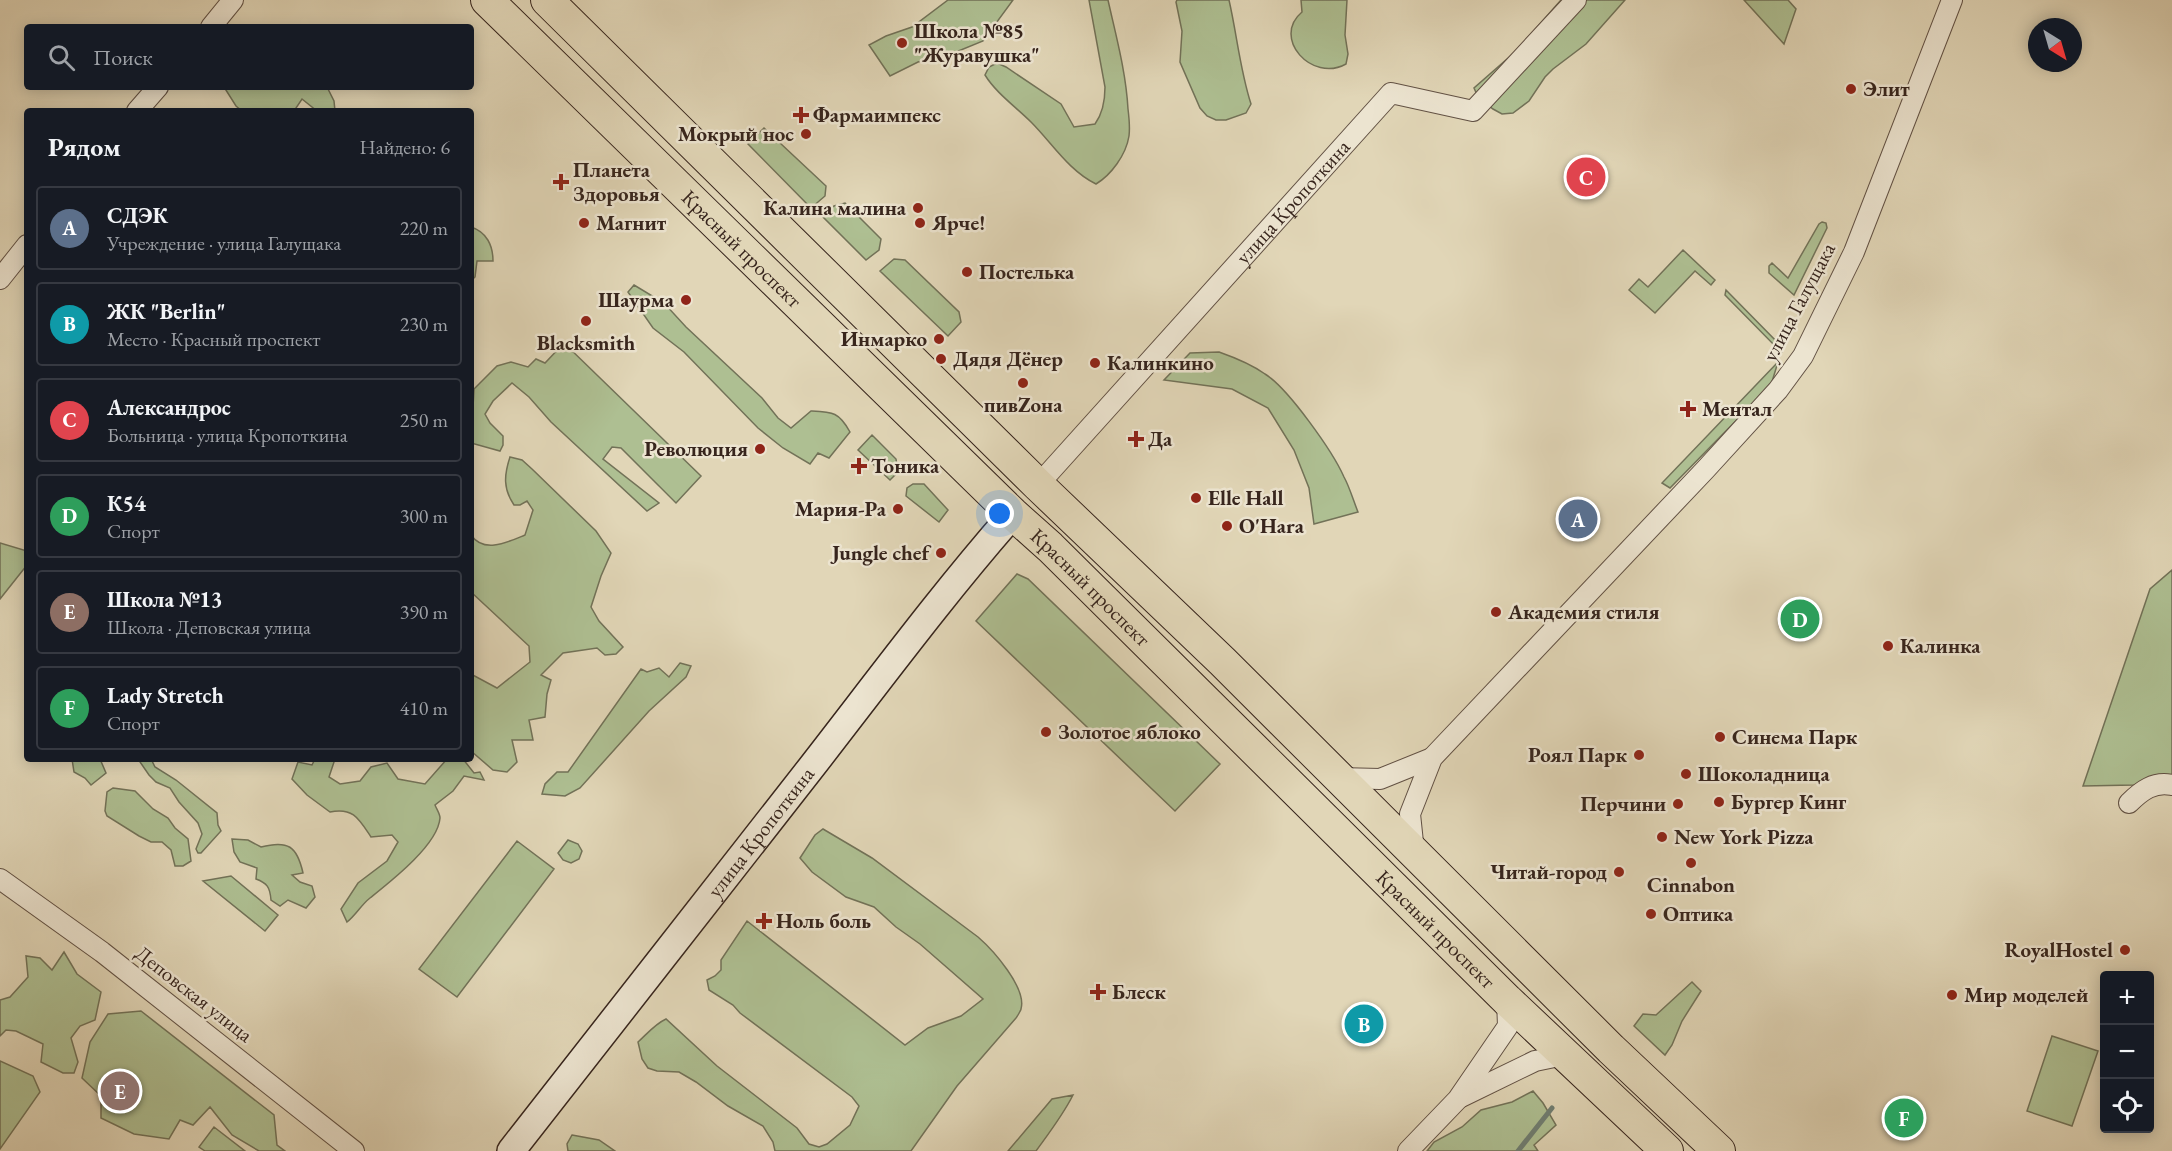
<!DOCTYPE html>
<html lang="ru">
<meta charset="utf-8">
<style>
:root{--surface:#171b24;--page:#20242c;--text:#f1f3f6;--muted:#9ea1a6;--line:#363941;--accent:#0f766e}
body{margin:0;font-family:"EB Garamond",serif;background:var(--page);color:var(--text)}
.controls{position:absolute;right:18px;bottom:18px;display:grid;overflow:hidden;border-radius:6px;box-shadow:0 3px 15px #0003}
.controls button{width:54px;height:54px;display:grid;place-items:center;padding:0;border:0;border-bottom:2px solid var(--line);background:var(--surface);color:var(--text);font:30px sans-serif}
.compass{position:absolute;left:2028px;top:18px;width:54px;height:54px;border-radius:50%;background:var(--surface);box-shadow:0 3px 15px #0003;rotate:143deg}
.you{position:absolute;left:1000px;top:514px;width:21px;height:21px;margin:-15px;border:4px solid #fff;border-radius:50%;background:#1a73e8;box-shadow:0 0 0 9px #1a73e833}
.badge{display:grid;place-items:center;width:39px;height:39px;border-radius:50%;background:var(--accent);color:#fff;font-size:20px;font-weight:700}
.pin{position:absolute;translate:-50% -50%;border:3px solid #fff;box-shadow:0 2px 6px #0006}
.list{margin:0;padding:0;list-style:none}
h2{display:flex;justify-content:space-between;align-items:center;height:78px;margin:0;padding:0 24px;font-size:26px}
h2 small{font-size:20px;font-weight:400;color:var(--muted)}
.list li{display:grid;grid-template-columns:39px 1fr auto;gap:18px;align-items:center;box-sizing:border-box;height:84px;margin:0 12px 12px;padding:0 12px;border:2px solid var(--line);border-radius:6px}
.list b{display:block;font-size:22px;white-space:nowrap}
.list p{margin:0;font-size:20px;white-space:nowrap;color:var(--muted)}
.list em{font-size:20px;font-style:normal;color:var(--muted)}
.icon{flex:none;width:33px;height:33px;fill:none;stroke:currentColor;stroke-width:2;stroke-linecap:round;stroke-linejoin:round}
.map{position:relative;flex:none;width:2172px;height:1151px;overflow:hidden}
.search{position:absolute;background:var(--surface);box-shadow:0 3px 15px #0003;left:24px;top:24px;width:450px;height:66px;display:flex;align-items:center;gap:15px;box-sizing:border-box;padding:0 21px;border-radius:6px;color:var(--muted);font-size:22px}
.panel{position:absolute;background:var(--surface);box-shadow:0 3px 15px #0003;left:24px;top:108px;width:450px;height:654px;border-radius:6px}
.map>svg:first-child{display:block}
.green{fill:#aebf92;stroke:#727258;stroke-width:1.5}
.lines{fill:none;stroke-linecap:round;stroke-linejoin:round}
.stream{stroke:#6f7e72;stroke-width:5}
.minor-casing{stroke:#625144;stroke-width:22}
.secondary-casing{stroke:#37251d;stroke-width:30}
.primary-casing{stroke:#37251d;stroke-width:34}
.minor{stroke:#ece4d0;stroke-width:20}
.secondary{stroke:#ece4d0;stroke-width:27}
.primary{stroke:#e1d6b7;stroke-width:32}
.poi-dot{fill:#8f2418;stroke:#ece4d0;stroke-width:2}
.labels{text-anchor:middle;stroke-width:5;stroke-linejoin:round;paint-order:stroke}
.poi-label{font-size:21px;font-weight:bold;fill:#37251d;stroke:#ece4d0;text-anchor:start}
.street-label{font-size:21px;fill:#37251d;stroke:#ece4d0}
</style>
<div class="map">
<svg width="2172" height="1151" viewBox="0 0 2172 1151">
<rect width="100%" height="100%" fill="#e1d6b7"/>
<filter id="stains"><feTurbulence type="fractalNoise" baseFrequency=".00333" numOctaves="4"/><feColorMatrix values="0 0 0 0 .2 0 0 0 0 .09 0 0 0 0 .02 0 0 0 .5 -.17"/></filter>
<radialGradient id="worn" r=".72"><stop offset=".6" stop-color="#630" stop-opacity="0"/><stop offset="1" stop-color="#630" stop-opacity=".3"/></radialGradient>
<path class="green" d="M948 0H1013L983 41 956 52 918 62 890 76 869 45 886 36 912 27Z
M1089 0H1108C1116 36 1126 72 1128 109 1129 117 1130 128 1129 136 1126 155 1111 175 1096 184 1069 171 1052 143 1031 122 1016 107 996 93 985 75L989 67 997 63 1006 67 1061 104 1074 127 1095 124C1103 113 1105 101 1105 87Z
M1177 0H1229C1237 35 1240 70 1251 104L1246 113 1226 120H1216L1207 116 1200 108 1180 62 1182 31 1176 2Z
M1301 0H1347L1345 35 1348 54 1346 64C1312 83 1271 38 1302 12Z
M1561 0H1625L1586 44 1553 69 1545 77 1529 101 1513 113 1502 114 1493 109 1478 97 1474 88 1515 52Z
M1744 0H1788L1796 9 1784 44Z
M224 87H327L334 101 335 111H317L302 99 294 111H242L236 106Z
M764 128 826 186 825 196 811 208 748 144Z
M845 203 881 239 879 250 866 260 822 216 834 206Z
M1822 222 1826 223 1827 228 1794 295 1769 273V266L1772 263 1788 278 1819 224Z
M471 227C487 232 493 246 493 261H477L475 277 471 281Z
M1683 250 1715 280 1711 285 1695 271 1655 313 1629 290 1639 279 1648 287Z
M894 259 905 260 959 312 961 322 948 336 880 271Z
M634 285 664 303 686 327 762 398 778 418 791 428 811 411C833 412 839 412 850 432L829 458 818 453 810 464 783 448 758 428 684 352 653 328 628 292Z
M1726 290 1778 343 1782 353 1725 295Z
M564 343 701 476 676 503 621 448 612 447 603 459 659 503 647 511 551 422 529 397 512 383 493 401 485 414 490 423 503 436V445L500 451 471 443 474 389 497 366 511 362 528 367 536 359 545 363Z
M1219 352C1236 358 1251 364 1265 374 1288 388 1333 452 1344 477 1350 488 1353 500 1358 512L1314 524 1309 488 1294 450 1268 408 1232 389 1164 380 1190 353Z
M1778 362 1771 385 1670 488 1662 483Z
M872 435 896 459 898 472 890 480 858 450Z
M510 457 522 460 532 469 596 531 611 553 601 576 591 607 599 621 623 647 616 654 605 655 597 648 563 653 541 675 551 680 547 694 545 717 529 720 533 740H512L517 762 507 772 493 770 471 751V674L497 688 530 662 529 646 471 592V535C484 554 508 542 525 535L533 510 527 501 520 505H514C503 489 504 475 510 457Z
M913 484H924L948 510 939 522 906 496 907 488Z
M0 543 27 551V565L0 599Z
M2172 570V776L2134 785 2083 786 2150 589Z
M1017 574 1028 579 1220 764 1175 811 976 621Z
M680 663 691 666 686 677 649 711 580 788 565 796 542 794 545 784 557 772H568L641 669 647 672 659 668 669 677Z
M72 759H100L106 773 91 785 85 778 74 772Z
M138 759H151L155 767 176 780 217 813 218 825 221 831 201 853H198L196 849 202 834 198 823 179 802 170 788 156 782 149 775Z
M315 759H335L329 777 340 784 360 781 371 767 387 763 398 779 425 784 447 759H463L474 773 480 772 484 780 464 776 453 791 435 805C437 810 440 814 440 818 438 845 390 882 370 898 361 905 356 915 347 922L341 909 358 883 387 861 398 842 392 835 371 837C359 819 353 807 330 812L307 795 292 779 298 762 312 765Z
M113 788 135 791 153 809 168 818 175 828 188 839 191 861 183 866H175L171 850 162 842H151L139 836 107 816 105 811 107 792Z
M823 829 872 858 978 937C993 950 1027 988 1021 1009 1021 1010 1017 1017 1016 1018L957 1086 911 1151H775L773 1142 763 1126 728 1106 696 1082 679 1072 657 1071 648 1068 642 1059 638 1042C647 1034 655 1024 666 1019L717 1066 797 1128 809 1144 819 1147 827 1144 850 1125 859 1106 852 1097 740 1013 733 1005 709 990 707 980 715 976 721 970V960L747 921 905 1045 928 1028 961 1016 983 999 920 944 896 927 874 907 846 897 812 872 800 858 815 835Z
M232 839 248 840 261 847C288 840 297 846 303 873L292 875 300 882 312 886 315 897 306 908 288 900 280 906 271 900C270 887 267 883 256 879L257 868 240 862 234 852Z
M568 840 578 844 582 851 579 859 571 863 563 860 558 853Z
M517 841 554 869 457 997 419 969Z
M231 876 278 915 265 931 203 881Z
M64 952 77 974 101 992 95 1020 80 1026 71 1038 78 1062 74 1073H63L41 1062 43 1044 16 1031 6 1030 0 1036V1000L10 997 28 977 26 956 40 958 52 970Z
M1692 982 1701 991 1682 1021 1672 1045 1665 1055 1634 1026 1643 1014 1656 1015Z
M141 1011 274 1115 277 1145 285 1151H259L232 1135 210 1107 193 1125 180 1120 169 1139 134 1134 101 1118V1096L82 1078 90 1042 108 1014Z
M2052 1036 2098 1051 2072 1126 2027 1111Z
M0 1061 33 1076 40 1092 0 1149Z
M1533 1091 1543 1103 1556 1125 1534 1145 1538 1151H1427L1434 1142 1462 1127 1481 1110 1512 1102Z
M1073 1095C1063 1115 1049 1133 1036 1151H1008L1052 1099Z
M214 1127 245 1151H205L199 1147Z
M572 1135 599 1140 615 1151H568L567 1144Z"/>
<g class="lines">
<path class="stream" d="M1518 1151 1552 1108"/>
<g class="minor-casing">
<g id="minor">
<path d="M211 27 233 0"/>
<path d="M137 111 158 87"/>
<path d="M0 279 27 245"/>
<path id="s1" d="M1038 485 1391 93 1473 111 1576 0"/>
<path d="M1339 778 1380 779 1432 758"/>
<path d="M2129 803C2141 791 2154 781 2172 785"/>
<path d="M1414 852 1410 814 1432 758 1705 470 1778 390 1803 356 1854 252 1952 0"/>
<path d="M0 879 102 952 354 1151"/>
<path d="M1461 1097 1535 1061 1564 1055"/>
<path d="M1408 1151 1458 1099 1508 1026 1507 1000"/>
</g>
</g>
<g class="secondary-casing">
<g id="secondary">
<path id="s2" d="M511 1151C610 1023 711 897 810 769 877 683 941 596 1013 514"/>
</g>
</g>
<g class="primary-casing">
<g id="primary">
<path id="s3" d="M487 0 1013 514 1050 547 1507 1000 1667 1151"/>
<path d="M547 0 1038 485 1222 661 1611 1049 1719 1151"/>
</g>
</g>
<use href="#minor" class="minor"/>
<use href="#secondary" class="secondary"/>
<use href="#primary" class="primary"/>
</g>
<g class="poi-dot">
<circle cx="902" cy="43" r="6"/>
<circle cx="1851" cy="89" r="6"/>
<path d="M798 106h6v6h6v6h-6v6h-6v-6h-6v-6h6z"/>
<circle cx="806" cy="134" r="6"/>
<path d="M558 173h6v6h6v6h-6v6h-6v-6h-6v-6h6z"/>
<circle cx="918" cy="208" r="6"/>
<circle cx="584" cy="223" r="6"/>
<circle cx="920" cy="223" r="6"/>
<circle cx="967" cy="272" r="6"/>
<circle cx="686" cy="300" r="6"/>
<circle cx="586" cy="321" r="6"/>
<circle cx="939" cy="339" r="6"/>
<circle cx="941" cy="359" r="6"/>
<circle cx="1095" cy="363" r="6"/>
<circle cx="1023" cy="383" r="6"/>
<path d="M1685 400h6v6h6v6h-6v6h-6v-6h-6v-6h6z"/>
<path d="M1133 430h6v6h6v6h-6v6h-6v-6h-6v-6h6z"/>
<circle cx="760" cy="449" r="6"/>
<path d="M856 457h6v6h6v6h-6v6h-6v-6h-6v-6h6z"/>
<circle cx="1196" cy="498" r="6"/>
<circle cx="898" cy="509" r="6"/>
<circle cx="1227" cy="526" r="6"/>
<circle cx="941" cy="553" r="6"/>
<circle cx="1496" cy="612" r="6"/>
<circle cx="1888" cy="646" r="6"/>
<circle cx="1046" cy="732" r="6"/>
<circle cx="1720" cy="737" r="6"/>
<circle cx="1639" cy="755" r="6"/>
<circle cx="1686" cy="774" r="6"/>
<circle cx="1719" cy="802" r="6"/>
<circle cx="1678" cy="804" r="6"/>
<circle cx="1662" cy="837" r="6"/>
<circle cx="1691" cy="863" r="6"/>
<circle cx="1619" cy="872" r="6"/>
<circle cx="1651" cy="914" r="6"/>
<path d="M761 912h6v6h6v6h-6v6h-6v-6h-6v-6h6z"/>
<circle cx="2125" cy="950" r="6"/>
<path d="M1095 983h6v6h6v6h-6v6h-6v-6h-6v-6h6z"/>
<circle cx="1952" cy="995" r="6"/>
</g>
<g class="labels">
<g class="poi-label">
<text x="914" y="38">Школа №85<tspan x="914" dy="24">"Журавушка"</tspan></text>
<text x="1863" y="96">Элит</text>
<text x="813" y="122">Фармаимпекс</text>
<text x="794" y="141" text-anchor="end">Мокрый нос</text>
<text x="573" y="177">Планета<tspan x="573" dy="24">Здоровья</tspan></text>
<text x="906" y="215" text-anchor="end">Калина малина</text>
<text x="596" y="230">Магнит</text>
<text x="932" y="230">Ярче!</text>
<text x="979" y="279">Постелька</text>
<text x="674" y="307" text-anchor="end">Шаурма</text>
<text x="927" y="346" text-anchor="end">Инмарко</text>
<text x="586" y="350" text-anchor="middle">Blacksmith</text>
<text x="953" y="366">Дядя Дёнер</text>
<text x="1107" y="370">Калинкино</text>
<text x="1023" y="412" text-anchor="middle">пивZона</text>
<text x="1702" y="416">Ментал</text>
<text x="1148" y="446">Да</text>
<text x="748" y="456" text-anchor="end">Революция</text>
<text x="871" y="473">Тоника</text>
<text x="1208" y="505">Elle Hall</text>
<text x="886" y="516" text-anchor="end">Мария-Ра</text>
<text x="1239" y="533">O'Hara</text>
<text x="929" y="560" text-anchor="end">Jungle chef</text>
<text x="1508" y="619">Академия стиля</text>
<text x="1900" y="653">Калинка</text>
<text x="1058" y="739">Золотое яблоко</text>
<text x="1732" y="744">Синема Парк</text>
<text x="1627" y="762" text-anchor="end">Роял Парк</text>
<text x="1698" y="781">Шоколадница</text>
<text x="1731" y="809">Бургер Кинг</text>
<text x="1666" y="811" text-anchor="end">Перчини</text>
<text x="1674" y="844">New York Pizza</text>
<text x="1607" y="879" text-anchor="end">Читай-город</text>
<text x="1691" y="892" text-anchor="middle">Cinnabon</text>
<text x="1663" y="921">Оптика</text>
<text x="776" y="928">Ноль боль</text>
<text x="2113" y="957" text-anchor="end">RoyalHostel</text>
<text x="1112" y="999">Блеск</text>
<text x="1964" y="1002">Мир моделей</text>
</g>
<g class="street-label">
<text dy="7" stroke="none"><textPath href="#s1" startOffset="381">улица Кропоткина</textPath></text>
<text dy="7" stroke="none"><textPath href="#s3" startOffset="356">Красный проспект</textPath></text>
<text transform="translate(1799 302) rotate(-62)" y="7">улица Галущака</text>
<text dy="7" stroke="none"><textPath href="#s3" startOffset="842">Красный проспект</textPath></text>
<text dy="7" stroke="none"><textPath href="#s2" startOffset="405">улица Кропоткина</textPath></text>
<text dy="7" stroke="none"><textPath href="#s3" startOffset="1328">Красный проспект</textPath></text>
<text transform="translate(194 994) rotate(38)" y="7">Деповская улица</text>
</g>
</g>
<rect width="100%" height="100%" filter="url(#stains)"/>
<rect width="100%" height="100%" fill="url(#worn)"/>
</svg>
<div class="controls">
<button>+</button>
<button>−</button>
<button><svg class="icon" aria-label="locate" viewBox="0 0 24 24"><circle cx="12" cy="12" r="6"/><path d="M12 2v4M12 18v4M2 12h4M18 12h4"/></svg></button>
</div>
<svg class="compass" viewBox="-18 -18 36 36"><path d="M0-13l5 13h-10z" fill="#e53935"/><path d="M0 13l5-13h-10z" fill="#9ea1a6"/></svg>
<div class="you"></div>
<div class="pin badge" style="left:1578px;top:519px;background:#5c6f8a">A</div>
<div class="pin badge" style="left:1364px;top:1024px;background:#0f9aa8">B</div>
<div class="pin badge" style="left:1586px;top:177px;background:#e0444e">C</div>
<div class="pin badge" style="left:1800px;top:619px;background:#2e9e5b">D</div>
<div class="pin badge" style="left:120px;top:1091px;background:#8d6e63">E</div>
<div class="pin badge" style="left:1904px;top:1118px;background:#2e9e5b">F</div>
<div class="search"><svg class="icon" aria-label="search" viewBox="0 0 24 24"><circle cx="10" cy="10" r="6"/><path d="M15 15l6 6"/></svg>Поиск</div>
<section class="panel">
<h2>Рядом<small>Найдено: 6</small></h2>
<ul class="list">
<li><span class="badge" style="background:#5c6f8a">A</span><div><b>СДЭК</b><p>Учреждение · улица Галущака</p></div><em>220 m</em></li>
<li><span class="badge" style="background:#0f9aa8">B</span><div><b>ЖК &quot;Berlin&quot;</b><p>Место · Красный проспект</p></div><em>230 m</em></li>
<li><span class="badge" style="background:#e0444e">C</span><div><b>Александрос</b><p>Больница · улица Кропоткина</p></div><em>250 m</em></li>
<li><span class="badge" style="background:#2e9e5b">D</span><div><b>К54</b><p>Спорт</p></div><em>300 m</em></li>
<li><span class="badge" style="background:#8d6e63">E</span><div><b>Школа №13</b><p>Школа · Деповская улица</p></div><em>390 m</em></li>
<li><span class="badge" style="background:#2e9e5b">F</span><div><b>Lady Stretch</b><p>Спорт</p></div><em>410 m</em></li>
</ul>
</section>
</div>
